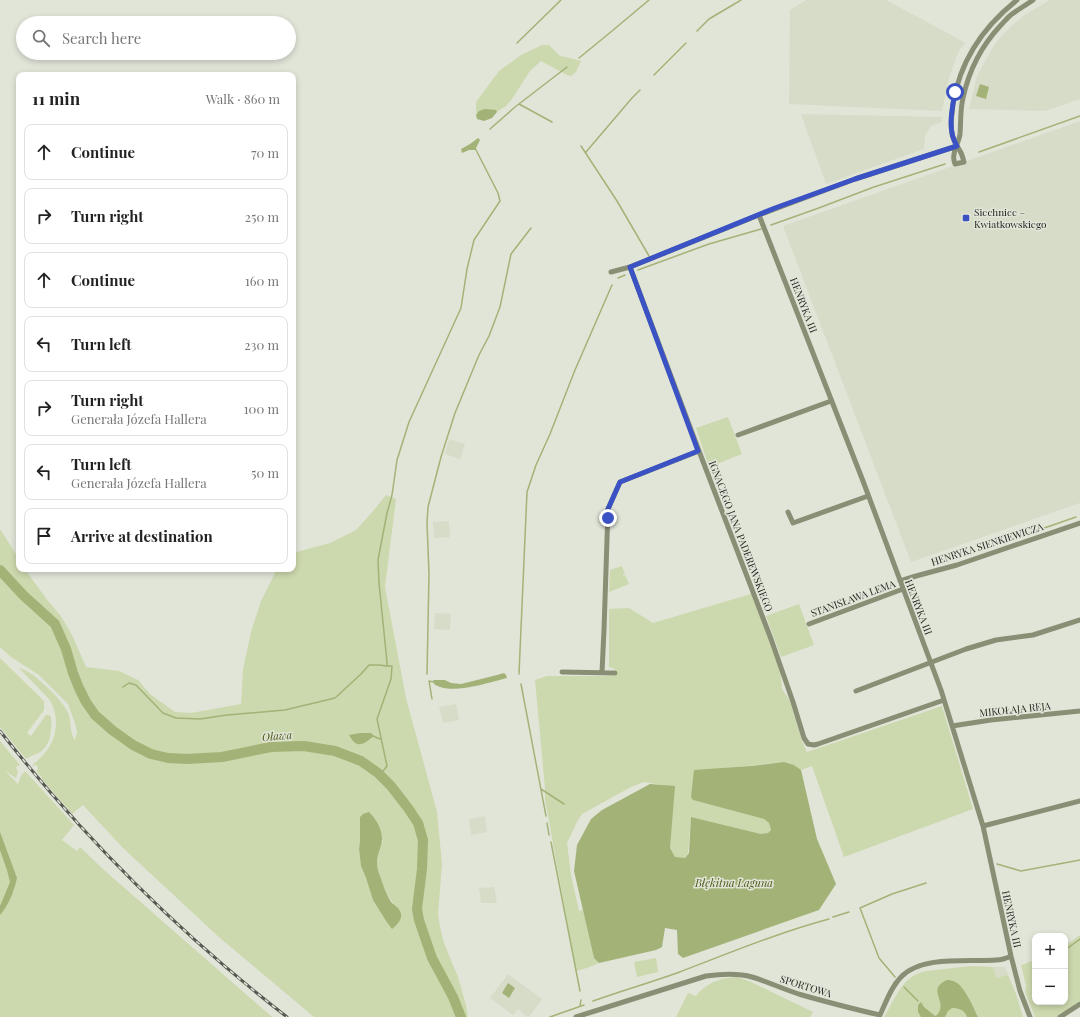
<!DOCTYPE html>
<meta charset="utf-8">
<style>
:root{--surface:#fff;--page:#f2f2f2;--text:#222;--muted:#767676;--line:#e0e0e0}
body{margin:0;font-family:"Playfair Display",serif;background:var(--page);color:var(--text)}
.controls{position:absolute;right:12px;bottom:12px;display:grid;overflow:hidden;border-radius:8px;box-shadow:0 2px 6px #0003}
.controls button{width:36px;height:36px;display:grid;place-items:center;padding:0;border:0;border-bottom:1px solid var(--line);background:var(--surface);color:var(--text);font:20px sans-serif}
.stop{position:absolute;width:12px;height:12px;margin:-9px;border:3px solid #3b52c4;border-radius:50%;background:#fff}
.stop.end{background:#3b52c4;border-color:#fff;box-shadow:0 1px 4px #0008}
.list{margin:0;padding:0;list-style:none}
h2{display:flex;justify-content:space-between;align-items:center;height:52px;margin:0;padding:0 16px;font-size:17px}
h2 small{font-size:13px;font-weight:400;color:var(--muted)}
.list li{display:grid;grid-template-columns:26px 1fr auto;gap:12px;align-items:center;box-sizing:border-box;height:56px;margin:0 8px 8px;padding:0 8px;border:1px solid var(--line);border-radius:8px}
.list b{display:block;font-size:15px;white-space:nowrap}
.list p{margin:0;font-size:13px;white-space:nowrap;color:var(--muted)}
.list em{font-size:13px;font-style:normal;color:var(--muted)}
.icon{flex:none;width:22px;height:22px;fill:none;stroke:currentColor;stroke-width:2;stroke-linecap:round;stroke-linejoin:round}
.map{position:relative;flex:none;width:1080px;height:1017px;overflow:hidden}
.search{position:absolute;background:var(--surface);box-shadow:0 2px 6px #0003;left:16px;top:16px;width:280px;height:44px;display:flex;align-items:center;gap:10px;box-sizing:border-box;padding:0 14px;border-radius:22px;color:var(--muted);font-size:15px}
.panel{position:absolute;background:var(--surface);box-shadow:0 2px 6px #0003;left:16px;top:72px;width:280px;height:500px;border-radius:8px}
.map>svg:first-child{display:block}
.built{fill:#d6dcc8}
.green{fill:#ccd8ad;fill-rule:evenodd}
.water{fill:#a3b276}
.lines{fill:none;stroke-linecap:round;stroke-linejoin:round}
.stream{stroke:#a3b276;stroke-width:1.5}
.river{stroke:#a3b276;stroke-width:10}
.minor{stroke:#888f75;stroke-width:5}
.rail-casing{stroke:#575952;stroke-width:3}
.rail{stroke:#e1e5d8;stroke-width:1.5;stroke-dasharray:4.5;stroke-linecap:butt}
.route{stroke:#3b52c4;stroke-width:5}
.poi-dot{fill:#3b52c4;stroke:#e1e5d8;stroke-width:1.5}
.labels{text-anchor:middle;stroke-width:3;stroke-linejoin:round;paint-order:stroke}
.poi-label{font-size:10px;fill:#1f201c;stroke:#e1e5d8;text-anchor:start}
.street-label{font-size:10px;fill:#1f201c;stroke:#e1e5d8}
.water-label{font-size:11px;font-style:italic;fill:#4d5a17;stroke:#e1e5d8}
</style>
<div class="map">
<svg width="1080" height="1017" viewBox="0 0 1080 1017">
<rect width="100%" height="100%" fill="#e1e5d8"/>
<path class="built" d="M806 0H886L966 43 960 49 956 58 949 78 942 111 789 104 790 10Z
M1050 0H1080V99L1045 111 969 109 977 76 990 52 998 40 1010 27 1026 14Z
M801 114 942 117V122L931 126 925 136 924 149 826 184Z
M1080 121V503L911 562 783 226Z
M449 439 465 444 460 459 445 454Z
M449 521 450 537 434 538 433 522Z
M435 613 451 614 450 630 434 629Z
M456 704 459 720 443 723 439 707Z
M485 816 487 832 471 835 469 819Z
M494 887 497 903H481L479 888Z
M993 967H1005L1008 975 996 978Z
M508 974 542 999 529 1017H527L518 1009 513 1015 490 998Z"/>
<path class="green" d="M542 45H549L560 56 570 58 581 61 576 72 571 76 567 75 541 61 530 71 512 99 506 106 490 116 476 113V102L499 71 521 55Z
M728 417 742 454 709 467 696 428Z
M386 495 396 499 385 587 406 698 437 812 442 864 438 915 441 931 444 943 458 977 466 1005 468 1017H314L220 938 124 849 83 805 73 813V815L41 778 42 777 36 771 38 769 37 765 32 766C37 761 43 756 47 750 58 736 59 714 49 699L19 668C32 670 63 700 68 713 72 722 69 732 75 740L77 732 75 723 68 704 39 675 11 657 0 647V529L19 559V569H25L32 579 48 601 61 616 72 635 86 667 119 671 138 680 150 694 175 712 191 713 241 704 243 670 251 632 261 601 277 569H293V553L330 543 356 530 374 510ZM360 818 383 841C381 846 378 851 377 856 374 873 388 899 400 911L386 921 373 900 366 878 361 866 359 849 360 841Z
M622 566 625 574H623L624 576 625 575 629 584 609 592 610 570Z
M751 594 780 667 782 689 790 701 802 741 807 752 942 706 973 809 844 857 812 766 801 770 794 765 784 762 728 768 693 800 764 819 769 823 771 830 768 833 761 834 691 817 688 853 685 858H675L670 848 674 787 644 782 631 787 582 814 578 820 567 843 571 875 579 911 583 910 594 958 599 963 587 968 576 971 545 799V788L535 680 547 676H615V669L609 667V609L629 608 653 623Z
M799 604 814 645 781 657 766 616Z
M0 658 44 701V710L27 733 31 736 46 715H49L51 717C52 729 51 745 40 752 35 755 30 756 26 759L0 727Z
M0 741 20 765 16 767 18 772 16 778 5 771 18 784 21 776 25 771 74 825 62 840 77 851 80 847 104 870 272 1017H0Z
M1080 935V1001L1057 1017H1035L1025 992 1026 986 1021 965 1035 960V1002H1065V946Z
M656 958 658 972 637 977 634 962Z
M971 966 993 967 996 978 1008 975 1016 994 1023 1017H884C896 998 902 975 927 971Z
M736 977 749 981 813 1012 810 1017H676L688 993 696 996C706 983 720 978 736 977Z"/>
<path class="water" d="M980 84 989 87 986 99 976 96Z
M485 109 496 110 497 112 492 118 484 121 477 119 476 115 479 111Z
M478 138 480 140 475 150H469L462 153 461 149 470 144Z
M504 673 506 675 507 678 503 679C484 684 450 695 434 684L433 680H445L451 683 461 684 497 675Z
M360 733H371L374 736C364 743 358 751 349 735Z
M784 762 794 765 801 770 817 839 836 884 819 910 683 958 678 954 677 930 665 928 662 947 656 950 599 963 594 958 574 871 577 845 591 819 602 810 650 784 675 786 670 848 675 857 685 858 689 853 691 817 761 834 768 833 771 830 769 823 764 819 693 800 691 797 694 770 751 766Z
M369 812C377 820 382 829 382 840 382 845 379 850 378 855 376 861 377 869 380 876 383 885 386 894 391 902 394 905 398 907 400 911 404 918 397 925 392 929L386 921 373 900 366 878 361 866 359 849 360 841V817L363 814Z
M0 832 17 878C14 891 9 905 0 915V906L10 882 7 870 0 850Z
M947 980C949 980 951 980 953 981 964 984 973 1007 978 1017H967C965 1010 959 1008 952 1008L948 1011 945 1017H921L918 1012V1005L921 1002 924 1007 935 1016 937 1015C949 1001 925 990 947 980Z
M508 983 515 988 509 998 502 993Z"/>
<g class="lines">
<path class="stream" d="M697 31 709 19 741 0
M517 43 561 0
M579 58 612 31 649 0
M654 75 686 43
M519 104 552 122
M490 129 515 107 567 67
M581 146 617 201 649 256
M586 152 632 98 640 90
M979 152 1080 116
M771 225 816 209 874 187 945 164
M638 270 709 244 761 229
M618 278 625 275
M1004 542 1076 517
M427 674 429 574 427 523 428 507 441 457 455 413 479 355 489 336 500 307 511 254 531 228
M519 674 527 492 536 465 550 434 575 370 612 285
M521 684 546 816
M123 687 129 683 136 685 163 713 176 718 200 719 227 715 285 710 335 698 361 674 369 665H379L387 666
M432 699 429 681 433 682
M373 736 380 739
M380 775 387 766 377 719 391 679 392 666H387V662L379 583 378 560 387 513 392 495 397 460 409 422 461 308 467 269 474 240 500 201 498 193 475 148
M541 789 564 804
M547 823 549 835
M551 842 580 991
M997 864 1021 871 1080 860
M833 917 849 912
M1065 950 1080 939
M895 977 879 958 860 908 892 894 926 883
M904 987 918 1001
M593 1001C621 991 649 983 677 973 727 954 777 933 829 919
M580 1006 581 1000
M550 1017 584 1005"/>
<path class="river" d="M0 570 23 595 55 624 66 649 73 673 79 688 86 702 95 715 112 730 133 745 151 754 168 758 187 759 222 757 271 747 304 746 335 751 361 761 378 773 391 786 408 808 418 823 423 840 422 869 417 909 419 920 432 958 453 997 461 1017"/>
<path class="minor" d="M1017 0C983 27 960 60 953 104 952 114 950 124 952 134 953 141 957 145 960 151 962 154 963 158 964 162L955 164C954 161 953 158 954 155 954 149 959 142 960 134 961 122 960 110 963 98 969 70 982 45 1001 25 1005 21 1008 17 1012 14 1019 9 1026 5 1033 0
M759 215 863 481 941 690 983 826 1011 956 1020 991 1030 1017
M630 267 699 451 771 639 793 702 804 738 808 744 814 745 818 744 944 700
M611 272 630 267 754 217 759 215 855 179 957 146
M738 435 831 401
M788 512 793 523 868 496
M900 581 916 576 957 565 1080 523
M809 624 903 589
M562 672 615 673
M602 672 604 630 608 509 620 482 699 451
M856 691 966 649 996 640 1033 635 1080 620
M952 726 991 720 1080 711
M983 826 1080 801
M576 1017 706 976C721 974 738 973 752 977 769 982 785 990 802 995 827 1002 853 1009 880 1015 886 1002 891 987 901 977 922 955 969 962 996 960 1002 960 1007 958 1011 956
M1060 1017 1080 1004"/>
<g class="rail-casing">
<path id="rail" d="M0 731C83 837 180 934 287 1017"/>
</g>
<use href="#rail" class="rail"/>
</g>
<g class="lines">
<path class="route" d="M608 518V509L620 482 698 451 630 267 775 208 855 179 957 146C947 130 952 110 955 92"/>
</g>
<rect class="poi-dot" x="962" y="214" width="8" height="8" rx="2"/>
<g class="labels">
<g class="poi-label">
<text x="974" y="216">Siechnice –<tspan x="974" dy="12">Kwiatkowskiego</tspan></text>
</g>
<g class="street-label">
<text transform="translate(804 305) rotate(69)" y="4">HENRYKA III</text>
<text transform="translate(741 536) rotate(69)" y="4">IGNACEGO JANA PADEREWSKIEGO</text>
<text transform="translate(987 544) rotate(-18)" y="4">HENRYKA SIENKIEWICZA</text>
<text transform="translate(853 598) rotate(-20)" y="4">STANISŁAWA LEMA</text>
<text transform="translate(919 607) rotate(69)" y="4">HENRYKA III</text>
<text transform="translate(1015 709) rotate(-6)" y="4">MIKOŁAJA REJA</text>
<text transform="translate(1012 919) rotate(78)" y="4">HENRYKA III</text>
<text transform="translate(806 986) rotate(17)" y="4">SPORTOWA</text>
</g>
<g class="water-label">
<text transform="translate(277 736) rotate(-5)" y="4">Oława</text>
<text x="734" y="887">Błękitna Laguna</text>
</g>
</g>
</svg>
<div class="controls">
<button>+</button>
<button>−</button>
</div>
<div class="stop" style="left:955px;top:92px"></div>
<div class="stop end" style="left:608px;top:518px"></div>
<div class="search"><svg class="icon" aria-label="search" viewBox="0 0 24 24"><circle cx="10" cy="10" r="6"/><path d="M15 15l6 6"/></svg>Search here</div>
<section class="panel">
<h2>11 min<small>Walk · 860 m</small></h2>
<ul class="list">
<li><svg class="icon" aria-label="ahead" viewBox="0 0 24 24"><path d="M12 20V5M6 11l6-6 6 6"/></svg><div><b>Continue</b></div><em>70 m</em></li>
<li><svg class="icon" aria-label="right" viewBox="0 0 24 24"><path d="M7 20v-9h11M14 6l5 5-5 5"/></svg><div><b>Turn right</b></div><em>250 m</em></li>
<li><svg class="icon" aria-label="ahead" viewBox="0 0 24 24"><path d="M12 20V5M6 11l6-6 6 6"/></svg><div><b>Continue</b></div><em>160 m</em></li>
<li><svg class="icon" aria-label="left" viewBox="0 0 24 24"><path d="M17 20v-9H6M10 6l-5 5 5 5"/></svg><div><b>Turn left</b></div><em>230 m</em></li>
<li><svg class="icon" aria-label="right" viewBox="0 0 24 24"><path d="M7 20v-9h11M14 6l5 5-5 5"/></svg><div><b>Turn right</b><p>Generała Józefa Hallera</p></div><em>100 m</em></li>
<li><svg class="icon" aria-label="left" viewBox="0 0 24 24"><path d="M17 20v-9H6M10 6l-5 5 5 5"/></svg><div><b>Turn left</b><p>Generała Józefa Hallera</p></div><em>50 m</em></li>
<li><svg class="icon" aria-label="arrive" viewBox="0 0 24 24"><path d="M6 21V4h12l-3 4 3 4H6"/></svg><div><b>Arrive at destination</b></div></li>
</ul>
</section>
</div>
